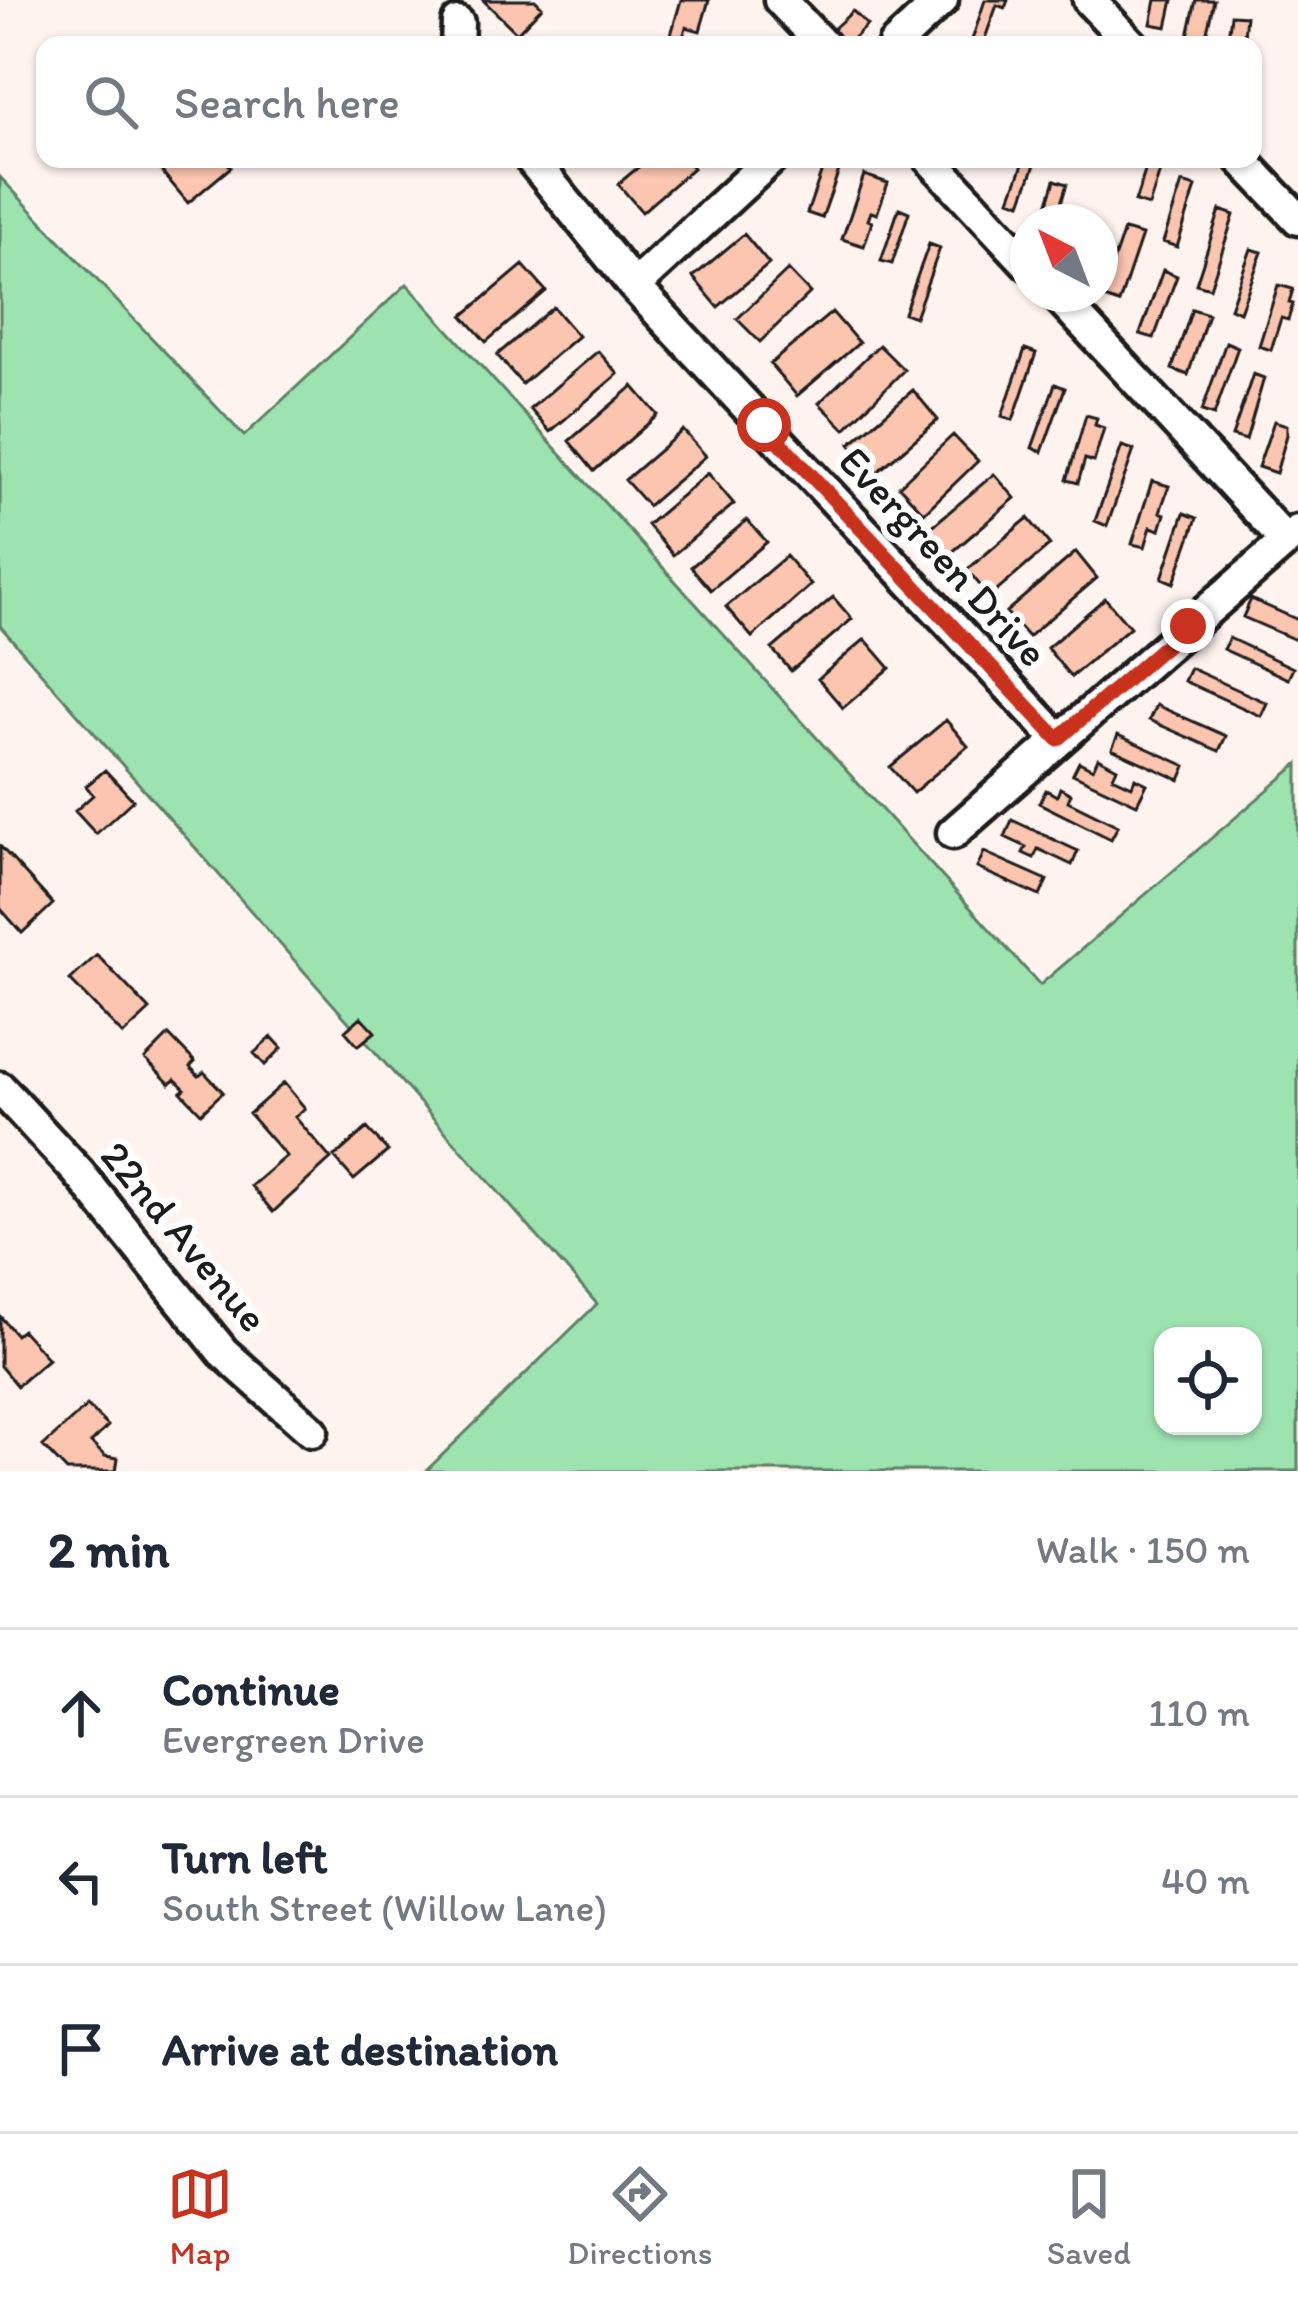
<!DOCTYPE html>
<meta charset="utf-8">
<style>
:root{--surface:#fff;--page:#f6f6f7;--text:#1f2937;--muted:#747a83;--line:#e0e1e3;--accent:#c8321e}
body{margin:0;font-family:Itim,sans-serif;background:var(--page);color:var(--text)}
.controls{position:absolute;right:36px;bottom:36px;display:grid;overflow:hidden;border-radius:24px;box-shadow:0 3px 9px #0004}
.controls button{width:108px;height:108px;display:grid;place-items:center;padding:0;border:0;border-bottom:3px solid var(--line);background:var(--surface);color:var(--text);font:60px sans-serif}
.compass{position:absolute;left:1010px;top:204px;width:108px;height:108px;border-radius:50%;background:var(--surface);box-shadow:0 3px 9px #0004;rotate:318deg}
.stop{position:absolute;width:36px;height:36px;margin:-27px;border:9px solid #c8321e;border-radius:50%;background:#fff}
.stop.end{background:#c8321e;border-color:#fff;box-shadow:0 3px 12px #0008}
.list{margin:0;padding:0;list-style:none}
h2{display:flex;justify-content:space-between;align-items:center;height:156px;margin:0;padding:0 48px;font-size:51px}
h2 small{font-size:39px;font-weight:400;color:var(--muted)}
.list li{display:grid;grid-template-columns:78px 1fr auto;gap:36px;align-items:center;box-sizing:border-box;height:168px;padding:0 48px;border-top:3px solid var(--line)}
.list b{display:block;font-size:45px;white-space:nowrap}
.list p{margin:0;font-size:39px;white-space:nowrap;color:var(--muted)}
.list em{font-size:39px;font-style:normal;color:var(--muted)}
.icon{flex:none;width:66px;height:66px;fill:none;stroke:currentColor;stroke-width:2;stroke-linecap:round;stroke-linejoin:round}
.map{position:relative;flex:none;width:1298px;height:1471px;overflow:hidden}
.search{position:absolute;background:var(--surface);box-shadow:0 3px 9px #0004;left:36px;right:36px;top:36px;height:132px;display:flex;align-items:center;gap:30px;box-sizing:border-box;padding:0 42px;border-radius:24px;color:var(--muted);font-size:45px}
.sheet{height:660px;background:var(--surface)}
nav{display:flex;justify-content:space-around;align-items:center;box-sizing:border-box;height:168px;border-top:3px solid var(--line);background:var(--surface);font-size:33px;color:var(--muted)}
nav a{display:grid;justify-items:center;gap:6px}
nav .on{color:var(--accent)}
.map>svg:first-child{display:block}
.green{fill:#9de3af;stroke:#5c8066;stroke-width:3;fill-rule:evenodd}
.building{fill:#fcc5b0;stroke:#1c1c1c;stroke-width:3}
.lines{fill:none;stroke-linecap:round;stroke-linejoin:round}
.minor-casing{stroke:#1c1c1c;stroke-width:39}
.minor{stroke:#fff;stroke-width:30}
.route{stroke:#c8321e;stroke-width:15}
.labels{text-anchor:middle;stroke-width:12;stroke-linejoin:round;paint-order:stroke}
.street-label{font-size:42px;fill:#1c1c1c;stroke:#fff}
</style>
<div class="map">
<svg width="1298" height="1471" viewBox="0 0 1298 1471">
<rect width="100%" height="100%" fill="#fef3ef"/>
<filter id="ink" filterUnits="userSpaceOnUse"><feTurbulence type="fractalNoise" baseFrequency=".00833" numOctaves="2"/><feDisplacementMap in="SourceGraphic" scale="24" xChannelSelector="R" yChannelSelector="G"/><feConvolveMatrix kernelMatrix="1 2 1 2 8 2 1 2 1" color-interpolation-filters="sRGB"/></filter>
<g filter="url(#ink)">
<path class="green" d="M0 177 244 436 407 284 1040 985 1298 764V1471H426L597 1304 0 626ZM1163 1336H1253V1426H1163Z"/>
<path class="building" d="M483 0H535L542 7 517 33Z
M681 0H709L700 31 686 27 681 45H668Z
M985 0H1008L1005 8 997 5 983 44 972 40Z
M1156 0H1173L1167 27 1151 24Z
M1196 0H1214L1204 45H1186Z
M853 11 867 25 846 45 832 30Z
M1231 15 1246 16 1243 45H1227Z
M167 159H224L231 167 188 203 158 167Z
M648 159H686L693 168 642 212 618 184Z
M826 159H843L822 218 807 213Z
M1025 159H1037L1021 203 1010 199Z
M1149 159H1164L1149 206 1135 202Z
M864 175 888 183 877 214 871 212 868 220 872 222 864 246 842 239Z
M1055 180 1067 184 1055 222H1042Z
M1182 183 1196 187 1177 247 1163 242Z
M899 208 909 212 892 264 881 261Z
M1220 210 1234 215 1210 288 1196 284Z
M1124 230 1142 235 1119 303 1101 297Z
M744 234 769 264 718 307 693 277Z
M929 244 940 248 915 317 904 313Z
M1251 249 1262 252 1240 312 1230 308Z
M523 265 546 291 486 342 463 316Z
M788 270 810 293 760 342 737 319Z
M1163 270 1177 276 1154 338 1140 334Z
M1278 285 1293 289 1289 303 1293 304 1288 320 1281 318 1271 350 1259 346Z
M553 307 578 336 522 384 497 355Z
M1192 309 1208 314 1188 375 1172 369Z
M832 312 859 343 797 396 770 364Z
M1226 342 1238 347 1214 415 1202 411Z
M879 345 904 370 845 429 819 403Z
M1025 349 1036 353 1013 420 1002 416Z
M598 351 618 374 550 432 530 409Z
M1253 374 1264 378 1246 440 1232 436Z
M1055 384 1065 388 1042 452 1032 448Z
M633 386 658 415 594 471 569 441Z
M913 390 938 420 875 474 850 444Z
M1086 415 1097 418 1095 425 1104 428 1094 462 1085 459 1078 483 1067 480Z
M1274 421 1287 425V435L1276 473 1258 467Z
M683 430 706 456 648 506 625 480Z
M953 435 978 461 924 513 899 486Z
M1122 446 1134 450 1107 526 1095 521Z
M708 473 734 504 673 555 647 525Z
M994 474 1015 498 950 554 929 529Z
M1152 481 1169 486 1160 512 1165 514 1160 530 1151 527 1145 547 1132 544Z
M1184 513 1197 518 1174 583 1162 578Z
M1028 518 1050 545 990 597 967 570Z
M747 520 767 542 711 590 691 567Z
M1076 552 1097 578 1028 637 1006 612Z
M786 556 811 585 752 637 726 607Z
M833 597 852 619 791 671 772 649Z
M1105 598 1130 627 1071 677 1047 648Z
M1251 599 1298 620V641L1243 617Z
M1229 638 1293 668 1288 679 1223 649Z
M865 639 890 668 843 708 818 679Z
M1190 668 1267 703 1261 716 1184 681Z
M1156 705 1226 736 1219 751 1149 720Z
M946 720 968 746 913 793 890 767Z
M1118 735 1186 766 1180 780 1112 749Z
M1098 758 1117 768 1113 777 1132 786 1135 778 1147 784 1137 804 1073 774 1079 762 1093 769Z
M105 770 133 800 96 834 75 811 93 795 86 786Z
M1060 788 1071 794 1068 801 1118 826 1111 839 1039 803 1046 790 1057 796Z
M1012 820 1078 851 1072 865 1038 849 1034 858 1023 853 1026 847 1005 837Z
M0 846 53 904 22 933 0 908Z
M984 852 1047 880 1040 896 977 868Z
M97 955 150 1010 123 1035 70 980Z
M361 1017 375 1032 358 1046 345 1031Z
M169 1035 195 1062 190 1067 199 1076 204 1072 223 1092 201 1113 181 1092 185 1089 175 1079 170 1084 145 1059Z
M272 1037 282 1048 265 1065 254 1053Z
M284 1083 305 1108 295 1117 331 1159 273 1212 251 1186 286 1156 249 1114Z
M367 1128 388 1151 354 1180 334 1157Z
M0 1316 16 1335 22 1330 48 1359 17 1386 0 1366Z
M87 1406 108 1426 91 1443 105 1456 118 1458 116 1471H67L43 1446Z"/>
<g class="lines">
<g class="minor-casing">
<path id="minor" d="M780 0 823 45
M1089 0 1132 45
M457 45 458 23
M894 45 942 0
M531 159 634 286 1058 739
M930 159 1028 264
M1241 159 1298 219
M634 286 771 159
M1056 294 1286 541
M953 833 1298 531
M0 1088 78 1172 223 1352 312 1431"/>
</g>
<use href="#minor" class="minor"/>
</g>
</g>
<g class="lines" filter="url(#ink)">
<path class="route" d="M764 425 1058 739 1188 626"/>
</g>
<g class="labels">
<g class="street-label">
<text transform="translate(944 556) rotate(47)" y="15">Evergreen Drive</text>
<text transform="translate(185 1236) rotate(50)" y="15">22nd Avenue</text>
</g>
</g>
</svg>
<div class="controls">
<button><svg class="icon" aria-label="locate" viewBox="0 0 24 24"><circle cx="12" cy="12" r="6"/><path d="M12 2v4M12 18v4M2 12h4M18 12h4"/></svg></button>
</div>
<svg class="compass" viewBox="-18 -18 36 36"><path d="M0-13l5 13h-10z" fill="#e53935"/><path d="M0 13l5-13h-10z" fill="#747a83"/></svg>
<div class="stop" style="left:764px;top:425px"></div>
<div class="stop end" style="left:1188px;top:626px"></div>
<div class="search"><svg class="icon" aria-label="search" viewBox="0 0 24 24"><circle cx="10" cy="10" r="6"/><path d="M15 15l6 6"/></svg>Search here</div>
</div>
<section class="sheet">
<h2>2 min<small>Walk · 150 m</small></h2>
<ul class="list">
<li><svg class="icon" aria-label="ahead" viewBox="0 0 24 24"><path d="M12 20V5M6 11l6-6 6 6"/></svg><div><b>Continue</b><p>Evergreen Drive</p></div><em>110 m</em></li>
<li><svg class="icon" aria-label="left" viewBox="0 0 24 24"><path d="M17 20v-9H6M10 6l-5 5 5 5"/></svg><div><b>Turn left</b><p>South Street (Willow Lane)</p></div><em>40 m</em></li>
<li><svg class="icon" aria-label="arrive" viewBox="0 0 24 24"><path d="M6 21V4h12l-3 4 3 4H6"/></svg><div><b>Arrive at destination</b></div></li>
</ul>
</section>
<nav>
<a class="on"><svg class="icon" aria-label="map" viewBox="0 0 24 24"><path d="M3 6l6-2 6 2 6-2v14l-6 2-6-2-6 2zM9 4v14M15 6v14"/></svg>Map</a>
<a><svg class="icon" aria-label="directions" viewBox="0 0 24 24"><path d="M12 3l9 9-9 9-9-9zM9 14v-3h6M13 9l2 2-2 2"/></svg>Directions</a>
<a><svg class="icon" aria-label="saved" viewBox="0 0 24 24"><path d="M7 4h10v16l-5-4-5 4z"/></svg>Saved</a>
</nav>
